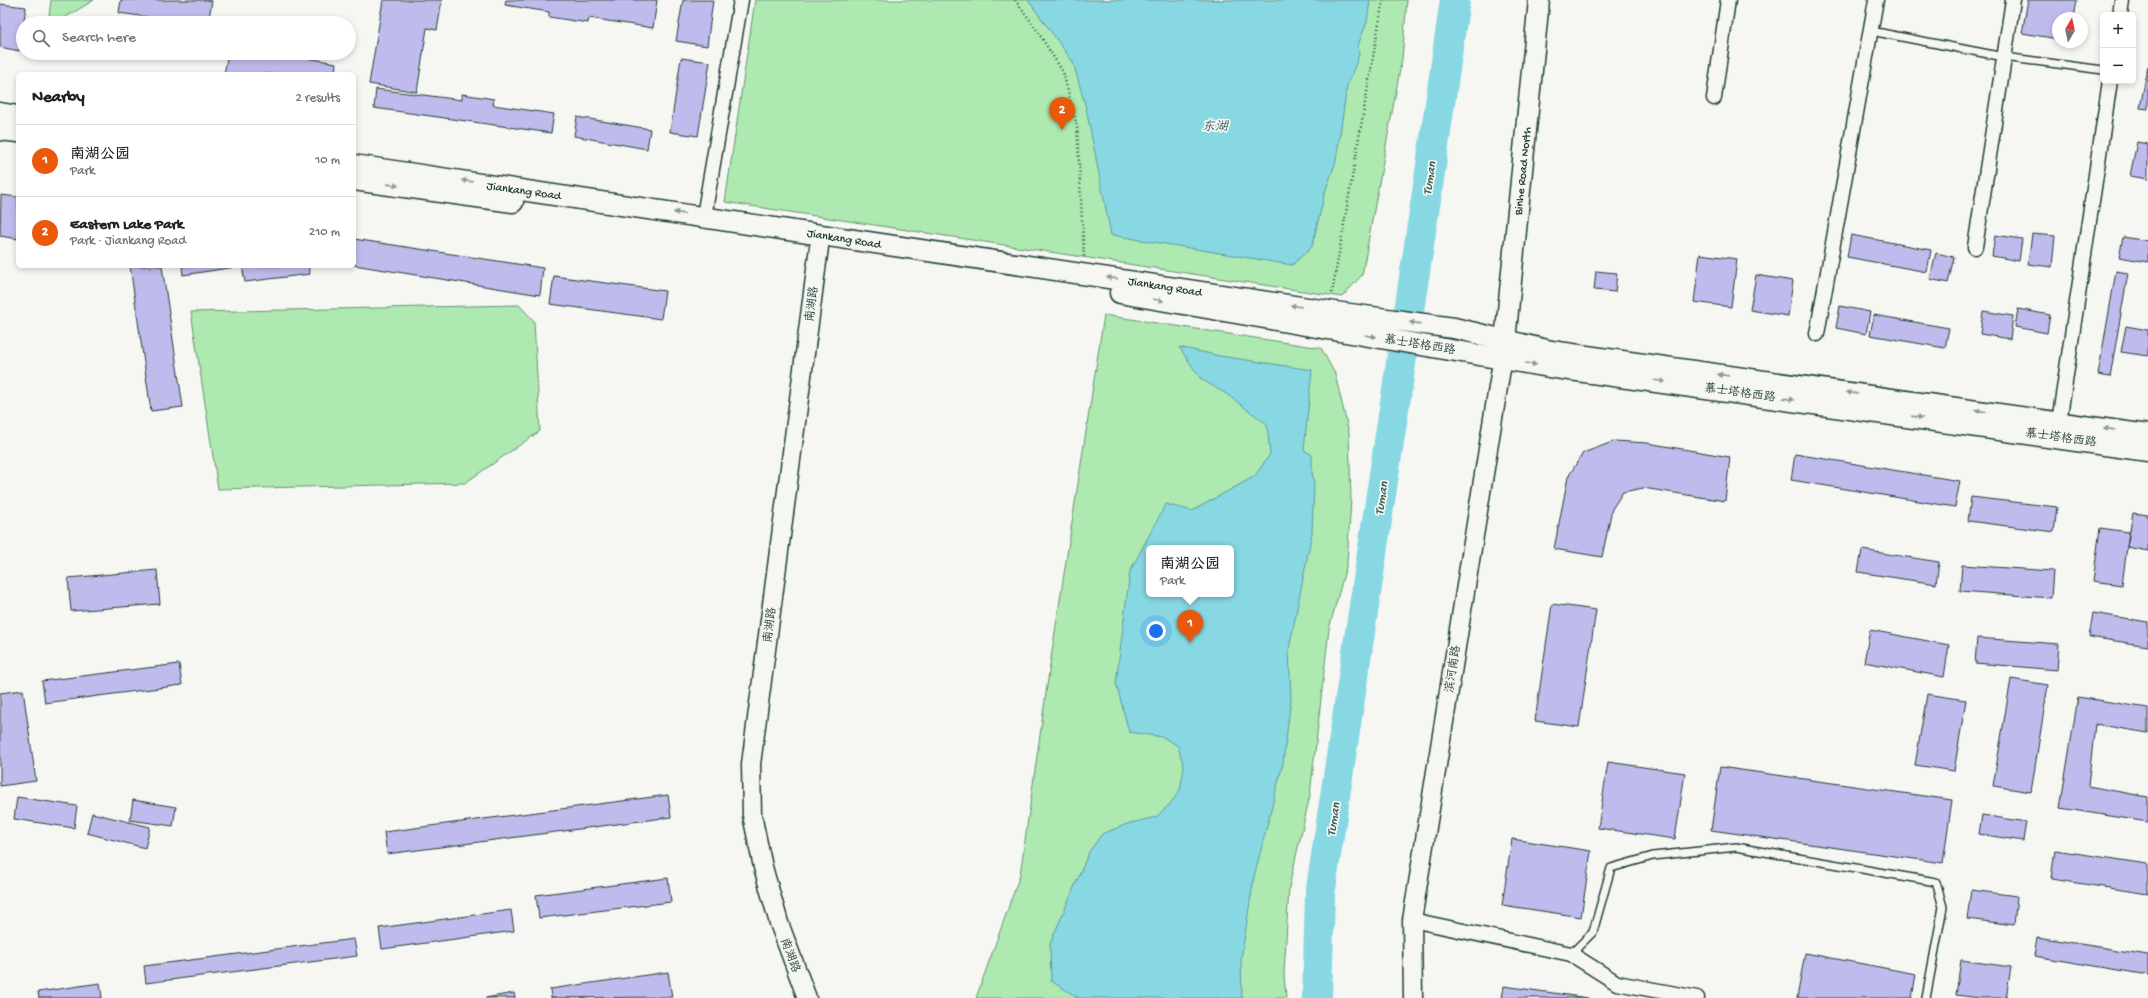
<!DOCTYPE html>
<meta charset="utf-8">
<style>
:root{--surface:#fff;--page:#f2f2f2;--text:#202124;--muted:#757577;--line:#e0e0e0;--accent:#ea580c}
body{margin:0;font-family:"Gochi Hand","LXGW WenKai TC",sans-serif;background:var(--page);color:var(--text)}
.controls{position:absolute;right:12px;top:12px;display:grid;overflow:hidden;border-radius:6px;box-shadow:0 2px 6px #0003}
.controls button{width:36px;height:36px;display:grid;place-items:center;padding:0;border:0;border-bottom:1px solid var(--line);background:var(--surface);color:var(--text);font:20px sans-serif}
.compass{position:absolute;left:2052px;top:12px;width:36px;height:36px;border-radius:50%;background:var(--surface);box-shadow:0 2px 6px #0003;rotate:9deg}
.you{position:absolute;left:1156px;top:631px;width:14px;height:14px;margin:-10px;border:3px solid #fff;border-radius:50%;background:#1a73e8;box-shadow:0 0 0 6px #1a73e833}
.badge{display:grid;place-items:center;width:26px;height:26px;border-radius:50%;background:var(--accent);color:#fff;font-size:13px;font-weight:700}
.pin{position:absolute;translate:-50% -33px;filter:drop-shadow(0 1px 2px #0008)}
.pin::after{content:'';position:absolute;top:21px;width:14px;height:12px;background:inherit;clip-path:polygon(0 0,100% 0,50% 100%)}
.popup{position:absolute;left:1146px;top:545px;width:88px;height:52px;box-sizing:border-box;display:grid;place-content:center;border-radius:6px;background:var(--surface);filter:drop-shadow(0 1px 3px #0005);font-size:13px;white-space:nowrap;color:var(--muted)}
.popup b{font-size:15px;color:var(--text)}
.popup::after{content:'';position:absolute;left:50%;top:100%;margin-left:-8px;border:8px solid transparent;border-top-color:var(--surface)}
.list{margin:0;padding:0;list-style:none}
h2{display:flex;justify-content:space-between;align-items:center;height:52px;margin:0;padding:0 16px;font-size:17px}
h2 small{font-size:13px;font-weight:400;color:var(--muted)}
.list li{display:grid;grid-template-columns:26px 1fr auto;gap:12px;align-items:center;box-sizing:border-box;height:72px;padding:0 16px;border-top:1px solid var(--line)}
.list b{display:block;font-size:15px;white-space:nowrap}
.list p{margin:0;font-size:13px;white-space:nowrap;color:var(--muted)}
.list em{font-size:13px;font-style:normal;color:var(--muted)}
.icon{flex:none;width:22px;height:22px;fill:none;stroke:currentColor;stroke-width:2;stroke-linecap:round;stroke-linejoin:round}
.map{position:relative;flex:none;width:2148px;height:998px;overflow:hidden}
.search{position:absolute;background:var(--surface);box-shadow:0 2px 6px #0003;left:16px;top:16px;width:340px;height:44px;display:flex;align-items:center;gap:10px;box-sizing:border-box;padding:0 14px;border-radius:22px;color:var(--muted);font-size:15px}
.panel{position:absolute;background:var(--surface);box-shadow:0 2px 6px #0003;left:16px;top:72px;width:340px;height:196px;border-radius:6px}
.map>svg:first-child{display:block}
.green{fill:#ade9b0;stroke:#669372;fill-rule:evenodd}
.water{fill:#88d8e4;stroke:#5e9a9e;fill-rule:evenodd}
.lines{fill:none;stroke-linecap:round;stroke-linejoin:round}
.river{stroke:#88d8e4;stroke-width:30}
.building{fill:#bfbbed;stroke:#1f3d34}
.service-casing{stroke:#1f3d34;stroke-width:10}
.minor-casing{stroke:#1f3d34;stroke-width:17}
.tertiary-casing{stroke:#1f3d34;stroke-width:21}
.secondary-casing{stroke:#1f3d34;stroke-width:23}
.path{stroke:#1f3d34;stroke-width:2.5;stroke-dasharray:1 3;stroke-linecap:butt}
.service{stroke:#f6f6f2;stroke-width:7}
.minor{stroke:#f6f6f2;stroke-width:14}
.tertiary{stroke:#f6f6f2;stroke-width:18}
.secondary{stroke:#f6f6f2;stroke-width:20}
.oneway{fill:#8a9a93}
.labels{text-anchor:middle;stroke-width:3.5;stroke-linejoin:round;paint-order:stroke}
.street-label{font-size:12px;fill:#1f3d34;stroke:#f6f6f2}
.water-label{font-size:13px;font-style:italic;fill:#345c57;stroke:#f6f6f2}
</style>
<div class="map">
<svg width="2148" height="998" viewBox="0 0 2148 998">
<rect width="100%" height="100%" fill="#f6f6f2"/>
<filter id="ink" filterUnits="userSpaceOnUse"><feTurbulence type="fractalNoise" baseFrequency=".025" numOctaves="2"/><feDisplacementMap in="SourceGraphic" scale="8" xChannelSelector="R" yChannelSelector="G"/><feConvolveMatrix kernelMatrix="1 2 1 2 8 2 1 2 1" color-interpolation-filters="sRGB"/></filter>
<g filter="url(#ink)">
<path class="green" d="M51 0H94L56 23H48Z
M755 0H1407L1402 59 1362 275 1342 297 725 202Z
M519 305 534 321 540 431 465 483 218 489 191 312Z
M1104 315 1321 348 1335 374 1349 433 1351 499 1347 563 1329 629 1310 795 1289 887 1284 975 1286 998H976L1020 875 1051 658ZM1149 548H1231V594H1149Z"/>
<path class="water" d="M1028 0H1370L1367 22 1358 45 1359 54 1357 61 1347 86 1336 161 1325 192 1312 247 1292 265 1111 235 1086 108 1073 62Z
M1179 347 1220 356 1312 370 1304 450 1312 455V472L1314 484 1312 533 1289 649 1291 699 1283 763 1254 877 1241 959 1242 998H1079L1051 981 1050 944 1089 852 1102 834 1127 824 1156 817 1170 804 1180 790 1184 768 1178 746 1163 737 1129 732 1116 683 1130 571 1166 504 1192 511 1255 476 1270 454 1267 424 1225 393 1201 379ZM1149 548H1231V594H1149Z"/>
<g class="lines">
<path class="river" d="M1317 998 1320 895 1428 186 1455 0"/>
</g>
<path class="building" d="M121 0H204L212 1 208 23H190L119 13Z
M383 0H442L437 30 427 28 417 92 369 84Z
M506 0H657L653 28 589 18 588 23 549 17V12L505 5Z
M683 0H713L707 46 676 41Z
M2028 0H2077L2074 18H2058V39L2022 33Z
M0 4 26 7 19 51 0 47Z
M228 53H278L336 63 335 74H224Z
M681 58 710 62 698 136 670 132Z
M2148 66V109L2140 108Z
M376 89 462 100V94L494 99 493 105 554 114 551 133 374 108Z
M577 117 650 129 647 149 574 136Z
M2137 142 2148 144V179L2130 176Z
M1 195 18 197V239L0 236Z
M2032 234 2055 236 2052 267 2028 264Z
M1851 235 1931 250 1927 272 1847 257Z
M1995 235 2022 239 2019 261 1992 256Z
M2123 237 2148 241V262L2119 257Z
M354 239 543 268 540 295 354 265Z
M1936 253 1954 257 1948 283 1930 279Z
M1700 254 1737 259 1731 307 1694 302Z
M130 266H162L183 407 151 411Z
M182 266H308L310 274 245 282 242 266 183 275Z
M1596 271 1617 273 1615 292 1594 290Z
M2116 271 2128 273 2110 377 2098 375Z
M1756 275 1793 281 1788 316 1750 310Z
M554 276 665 291 661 319 550 304Z
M1840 306 1870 312 1866 334 1836 328Z
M2018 309 2050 315 2047 333 2015 327Z
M1983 311 2013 316 2010 339 1980 334Z
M1874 315 1949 328 1945 348 1870 335Z
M2126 326 2148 330V356L2121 352Z
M1615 441 1647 443 1730 457 1725 501 1643 488 1623 492 1612 509 1602 557 1554 549 1568 477 1583 453Z
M1795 454 1960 481 1955 507 1791 480Z
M1971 497 2057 507 2054 532 1968 521Z
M2133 513 2148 515V551L2127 547Z
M2100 528 2129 532 2122 585 2093 581Z
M1862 550 1939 562 1936 584 1858 572Z
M1962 565 2053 571 2051 598 1960 591Z
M157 570 160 604 71 611 68 578Z
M1552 604 1596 610 1579 727 1535 721Z
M2093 613 2148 622V646L2089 637Z
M1870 630 1949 645 1944 677 1864 662Z
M1977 638 2059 644 2057 670 1975 663Z
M179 664 182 685 45 703 42 681Z
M2011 679 2048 685 2031 792 1993 786Z
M23 690 36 781 0 786V693Z
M1927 694 1966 700 1954 771 1915 765Z
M2078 697 2148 708V733L2095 724 2088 786 2148 797V822L2060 808Z
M1608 762 1685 773 1675 839 1598 828Z
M1720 767 1952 800 1943 863 1711 830Z
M668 795 671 817 387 854 384 832Z
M17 797 77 806 74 828 14 819Z
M133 800 176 807 173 826 130 820Z
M92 813 150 827 145 848 87 833Z
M1982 815 2026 822 2023 841 1979 834Z
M1512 839 1591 851 1581 917 1502 905Z
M2055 850 2148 864V894L2051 879Z
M668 878 671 902 539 918 536 895Z
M1971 890 2017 896 2014 925 1967 919Z
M511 910 514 931 382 949 379 928Z
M2037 937 2148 955V975L2034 956Z
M354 939 357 956 146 983 144 966Z
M1805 953 1916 974 1912 998H1797Z
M1961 960 2011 967 2006 998H1979L1956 995Z
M668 972 672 997 551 998 550 989Z
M100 983 102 998H39L38 992Z
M1504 986 1588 998H1502Z
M514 993 515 998H485Z"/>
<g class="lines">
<g class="service-casing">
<path id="service" d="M1871 31 2004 57 2103 70
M1571 954 1593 932 1611 868 1653 856 1736 847 1936 882 1943 907 1926 998"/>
</g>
<g class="minor-casing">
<path id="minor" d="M2120 15 2122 0
M1714 98 1728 0
M704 216 741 0
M1975 247 2013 0
M1817 334 1876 0
M2059 422 2110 81
M1412 920 1571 954 1617 983 1697 998"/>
</g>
<g class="tertiary-casing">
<path id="tertiary" d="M807 998 779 923 763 867 752 815 751 764 819 247
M1413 998 1412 920 1505 344"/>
</g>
<g class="secondary-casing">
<path id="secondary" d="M0 113 18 116
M0 130 18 132
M354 165 1335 312 1454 328 1551 351 2148 435
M354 180 513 202
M1120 293 1549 367 2148 451
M1505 341 1539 0"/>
</g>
<path class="path" d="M1015 0 1033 24 1063 72 1077 126 1084 257
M1332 293 1383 0"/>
<use href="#service" class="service"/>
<use href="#minor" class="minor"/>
<use href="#tertiary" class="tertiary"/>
<use href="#secondary" class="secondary"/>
</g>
<defs><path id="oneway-solid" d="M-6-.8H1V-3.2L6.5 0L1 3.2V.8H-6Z"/></defs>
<g class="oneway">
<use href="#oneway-solid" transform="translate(467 181) rotate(-172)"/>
<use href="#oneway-solid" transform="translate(393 185) rotate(8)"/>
<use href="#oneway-solid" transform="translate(679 213) rotate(-172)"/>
<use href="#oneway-solid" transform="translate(1112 278) rotate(-171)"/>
<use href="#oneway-solid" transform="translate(1158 300) rotate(10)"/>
<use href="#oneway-solid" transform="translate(1296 306) rotate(-171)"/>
<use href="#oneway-solid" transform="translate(1415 323) rotate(-172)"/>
<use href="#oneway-solid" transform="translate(1371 336) rotate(8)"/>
<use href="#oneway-solid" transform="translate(1531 364) rotate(9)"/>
<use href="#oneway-solid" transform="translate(1723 375) rotate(-172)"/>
<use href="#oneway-solid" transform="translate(1660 381) rotate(7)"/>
<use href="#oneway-solid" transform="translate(1852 393) rotate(-172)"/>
<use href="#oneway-solid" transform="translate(1789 399) rotate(8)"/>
<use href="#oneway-solid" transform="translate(1981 411) rotate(-172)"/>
<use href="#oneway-solid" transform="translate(1917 417) rotate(8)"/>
<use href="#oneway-solid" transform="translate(2109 429) rotate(-172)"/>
</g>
</g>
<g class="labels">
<g class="street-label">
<text transform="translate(1522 171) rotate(-84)" y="4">Binhe Road North</text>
<text transform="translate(524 190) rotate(8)" y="4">Jiankang Road</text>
<text transform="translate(844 238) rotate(9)" y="4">Jiankang Road</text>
<text transform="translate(1165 286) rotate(9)" y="4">Jiankang Road</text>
<text transform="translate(811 304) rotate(-83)" y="4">南湖路</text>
<text transform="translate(1420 344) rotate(9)" y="4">慕士塔格西路</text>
<text transform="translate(1740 392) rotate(8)" y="4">慕士塔格西路</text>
<text transform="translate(2061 437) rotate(8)" y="4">慕士塔格西路</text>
<text transform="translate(769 625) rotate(-83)" y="4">南湖路</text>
<text transform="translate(1452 669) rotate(-81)" y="4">滨河南路</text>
<text transform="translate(791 955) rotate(70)" y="4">南湖路</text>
</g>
<g class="water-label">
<text x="1215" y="130">东湖</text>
<text transform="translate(1428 178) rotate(-81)" y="5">Tuman</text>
<text transform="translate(1380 498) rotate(-81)" y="5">Tuman</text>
<text transform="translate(1332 819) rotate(-81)" y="5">Tuman</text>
</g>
</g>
</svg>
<div class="controls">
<button>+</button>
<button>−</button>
</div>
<svg class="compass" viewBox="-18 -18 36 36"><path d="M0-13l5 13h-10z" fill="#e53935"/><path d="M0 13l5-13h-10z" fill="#757577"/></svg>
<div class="you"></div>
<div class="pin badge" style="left:1190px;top:643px">1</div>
<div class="popup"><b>南湖公园</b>Park</div>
<div class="pin badge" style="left:1062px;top:130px">2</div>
<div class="search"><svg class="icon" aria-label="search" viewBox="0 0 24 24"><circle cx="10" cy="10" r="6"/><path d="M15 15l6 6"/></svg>Search here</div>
<section class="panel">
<h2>Nearby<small>2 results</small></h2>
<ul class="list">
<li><span class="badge">1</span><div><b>南湖公园</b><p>Park</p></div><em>10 m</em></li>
<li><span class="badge">2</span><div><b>Eastern Lake Park</b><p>Park · Jiankang Road</p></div><em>210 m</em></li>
</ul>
</section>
</div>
